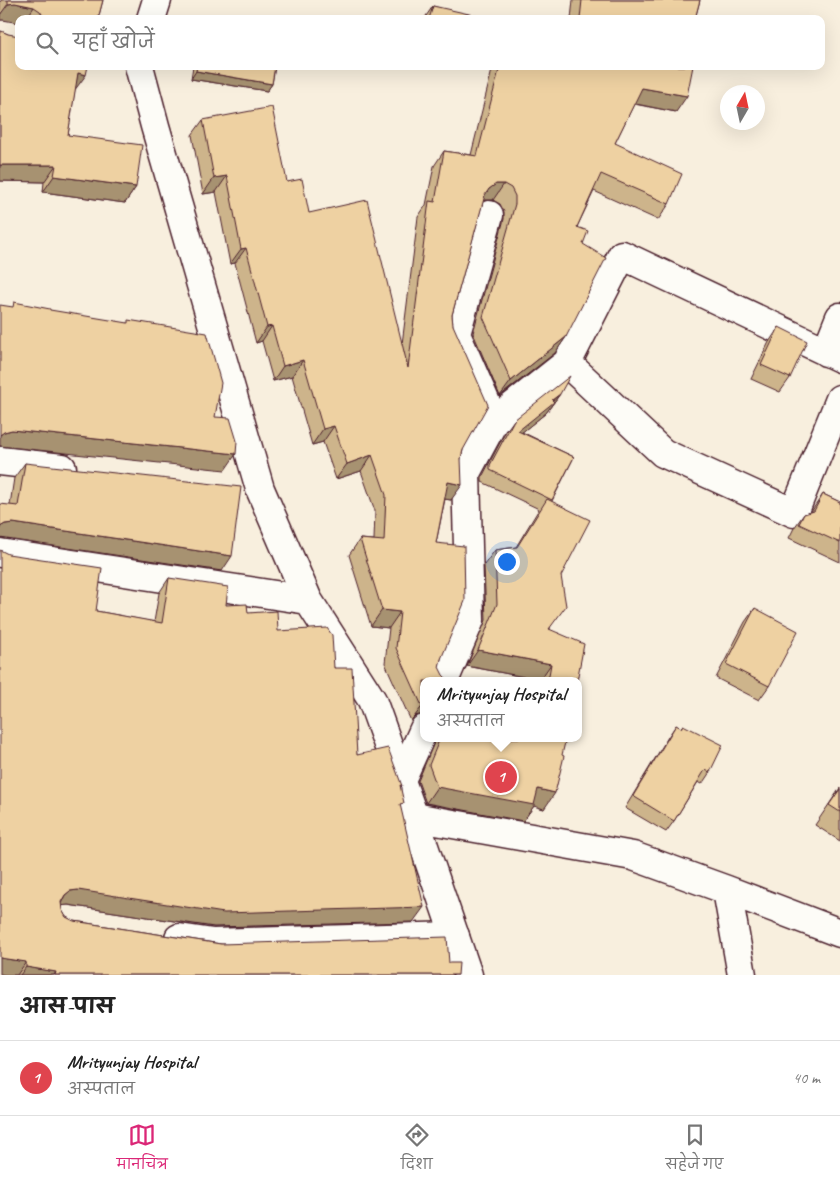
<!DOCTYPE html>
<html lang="hi">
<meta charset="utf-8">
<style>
:root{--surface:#fff;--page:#f2f2f2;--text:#222;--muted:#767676;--line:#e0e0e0;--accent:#db2777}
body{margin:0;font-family:Caveat,"Playpen Sans Deva",sans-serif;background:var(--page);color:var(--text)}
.compass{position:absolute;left:720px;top:85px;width:45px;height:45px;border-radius:50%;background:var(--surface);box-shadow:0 5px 20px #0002;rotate:9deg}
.you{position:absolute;left:506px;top:561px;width:18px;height:18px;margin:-12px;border:4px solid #fff;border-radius:50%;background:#1a73e8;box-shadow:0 0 0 8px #1a73e833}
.badge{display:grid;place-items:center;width:32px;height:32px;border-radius:50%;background:var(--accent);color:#fff;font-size:16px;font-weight:700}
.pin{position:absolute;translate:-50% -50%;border:2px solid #fff;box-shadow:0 1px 5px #0006}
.popup{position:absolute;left:420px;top:677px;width:162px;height:65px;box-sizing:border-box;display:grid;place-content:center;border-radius:10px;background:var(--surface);filter:drop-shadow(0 1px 4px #0005);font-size:16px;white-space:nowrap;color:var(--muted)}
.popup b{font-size:19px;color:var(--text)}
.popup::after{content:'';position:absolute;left:50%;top:100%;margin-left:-10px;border:10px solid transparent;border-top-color:var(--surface)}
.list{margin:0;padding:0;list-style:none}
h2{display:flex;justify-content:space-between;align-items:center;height:65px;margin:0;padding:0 20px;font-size:21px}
h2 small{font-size:16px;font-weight:400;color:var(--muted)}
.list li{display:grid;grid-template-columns:32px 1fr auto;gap:15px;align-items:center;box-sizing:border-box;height:75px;padding:0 20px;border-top:1px solid var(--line)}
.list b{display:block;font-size:19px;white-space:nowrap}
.list p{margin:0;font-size:16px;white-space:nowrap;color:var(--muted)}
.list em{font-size:16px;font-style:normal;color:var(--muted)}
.icon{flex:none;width:28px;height:28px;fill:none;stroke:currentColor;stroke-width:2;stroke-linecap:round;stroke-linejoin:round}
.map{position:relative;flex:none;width:840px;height:975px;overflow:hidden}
.search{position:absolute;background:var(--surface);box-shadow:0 5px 20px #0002;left:15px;right:15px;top:15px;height:55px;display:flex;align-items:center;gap:12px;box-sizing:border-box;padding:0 18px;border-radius:10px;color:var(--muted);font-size:19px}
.sheet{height:140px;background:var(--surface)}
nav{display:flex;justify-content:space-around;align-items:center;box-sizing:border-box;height:70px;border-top:1px solid var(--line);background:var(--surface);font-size:14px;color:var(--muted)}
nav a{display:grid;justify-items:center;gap:2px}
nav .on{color:var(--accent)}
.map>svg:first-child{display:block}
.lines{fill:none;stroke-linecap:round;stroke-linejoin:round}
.minor-casing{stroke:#4a1f2b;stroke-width:31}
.tertiary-casing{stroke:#4a1f2b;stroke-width:31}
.minor{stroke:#fdfcf7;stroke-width:28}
.tertiary{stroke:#fdfcf7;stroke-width:28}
.wall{fill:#cdb48b;stroke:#4a1f2b}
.shaded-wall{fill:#a79271;stroke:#4a1f2b}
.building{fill:#eed1a2;stroke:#4a1f2b}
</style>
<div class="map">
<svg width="840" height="975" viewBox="0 0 840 975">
<rect width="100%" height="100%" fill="#f8efde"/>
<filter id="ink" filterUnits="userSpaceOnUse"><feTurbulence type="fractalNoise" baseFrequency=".02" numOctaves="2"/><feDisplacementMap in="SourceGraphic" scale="10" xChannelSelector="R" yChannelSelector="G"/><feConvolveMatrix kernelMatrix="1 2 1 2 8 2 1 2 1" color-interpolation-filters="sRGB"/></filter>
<g filter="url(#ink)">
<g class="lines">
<g class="minor-casing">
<path id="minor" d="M826 352 840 317
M567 363 663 453 794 513 840 399
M494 421 567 363 622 255 840 358
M0 461 62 468
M444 681 470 620 466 473 494 421 456 334 489 215
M401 780 424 729
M414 817 633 856 727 890 840 933
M727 890 742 975
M179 938 213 943 455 936"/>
</g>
<g class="tertiary-casing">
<path id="tertiary" d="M151 19 157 0
M139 66 155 126 260 489 308 600 372 700 414 817 468 975
M0 553 308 600"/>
</g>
<use href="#minor" class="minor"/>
<use href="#tertiary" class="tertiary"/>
</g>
<path class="wall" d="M1 0H103L98 19H19L0 20V3Z
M573 0H700L695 19H571Z
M433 6 477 19H424Z
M1 31 8 34 75 89 68 135 136 187 125 203 43 192 44 182 0 181V33Z
M193 66H275L272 84 267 91 191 79Z
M475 66H693L676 112 634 104 615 143 669 204 658 220 594 191 577 227 583 244 566 337 555 353 500 396 473 333 504 219V212L500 204 493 200H485L483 201 452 315 463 450 451 500 445 499 436 543 441 659 423 713 415 716 411 721 385 663 389 628 371 626 349 555 360 539 374 540 375 511 361 471 336 479 323 442 312 445 292 376 273 381 262 341 256 343 235 263 230 264 216 192 203 194 192 135 203 120 287 182 402 344 418 217 426 205 434 166 444 151 471 155 492 70Z
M779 327 790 378 780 392 751 379 769 342Z
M560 394 546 413 522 432 574 457 552 501 561 576 550 629 577 681H540V680L467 666 486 620 484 565 495 550 516 547 539 509 482 482V477L506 431 514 420Z
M25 463 222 571 2 538 10 505 14 478Z
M823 494 840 502V562L789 538 794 528 804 514 811 512Z
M169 578 226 605 248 613 278 631 334 668 357 755 402 786 401 787 400 808 413 922 214 927 68 905H61L62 910 66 917 74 921 221 944 449 963 458 975H6L96 611 154 622 159 593Z
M755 608 769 686 759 700 716 678 745 622Z
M676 725 680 728 683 725 710 772 702 784 698 782 674 821 666 832 625 808 668 737Z
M436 738H566L544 809 534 806 523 821 426 803 418 781Z
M840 788V841L815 825Z"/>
<path class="shaded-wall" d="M15 3 34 7 26 19H19V23L3 20H0V15L8 4Z
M475 66H495L492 70Z
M196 71 272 84 267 91 191 79Z
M78 73 86 75 74 91Z
M642 88 687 96 676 112 631 103Z
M0 165H56L44 182 0 181Z
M54 176 136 187 125 203 43 192Z
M227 176 216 192 203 194 214 178Z
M496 184H504L493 200H485L478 204 489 189Z
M246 248 235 263 230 264 241 249Z
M272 326 262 341 256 343 267 327Z
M566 337 555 353 500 396 511 381Z
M303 360 292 376 273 381 283 366Z
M560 394 546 413 510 442 518 431Z
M334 426 323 442 312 445 323 429Z
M12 430 236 454 225 470 0 446V435L4 432Z
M372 455 361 471 336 479 347 464Z
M448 482 462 485 451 500 437 498Z
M13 523 232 556 222 571 0 538V527L5 524Z
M382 610 400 612 389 628 371 626Z
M478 650 551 664 540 680 467 666Z
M424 704V714L415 716 411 721Z
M437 787 538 789 555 793 544 809 534 806 523 821 426 803Z
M78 890 424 907 413 922 214 927 68 905 60 906 65 895 70 891Z
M0 958 26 962 17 975H6L0 974Z
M26 967 56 972 54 975H20Z"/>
<path class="building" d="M8 0H103L98 19H45L40 11 34 7 15 3 8 4Z
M582 0H700L695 19H580Z
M433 6 478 16 477 19H429Z
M1 31 8 34 19 36V66H88L86 75 78 73 68 135 142 145 136 187 54 176 56 165H0V37Z
M197 66H275L272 84 196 71Z
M500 66H693L687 96 642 88 615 143 682 174 669 204 601 174 577 227 588 231 583 244 606 258 566 337 511 381 483 317 515 204V196L511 188 504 184H496L489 189 485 195 452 315 453 325 488 405 463 450 461 458 462 485 448 482 436 543 464 546 465 601 441 659 439 667 443 675 448 680 454 681H424V704L422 706 396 648 400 612 382 610 360 539 384 541 386 495 372 455 347 464 334 426 323 429 303 360 283 366 272 326 267 327 246 248 241 249 227 176 214 178 203 120 272 107 287 182 302 179 309 213 367 200 408 368 429 201 435 202 444 151 477 156Z
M14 302 50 309V310L128 323V320L207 333 221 383 215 417 230 418 237 441 236 454 12 430 4 432 0 435V305L13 307Z
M779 327 807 341 790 378 761 365Z
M570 376 560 394 552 400 554 402 518 431 574 457 552 500 490 470V465L514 420Z
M25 463 241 487 232 556 13 523 5 524 0 527V504L18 506Z
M823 494 840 502V543L799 524 804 514 814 511Z
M547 499 590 520 561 576 566 606 549 629 584 644 577 681H548L551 664 478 650 497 604 495 550 517 547Z
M0 550 8 554 102 568 96 611 162 623 169 578 228 587 226 605 247 604 248 613 277 611 278 631 327 628 332 635 334 668H352L357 755 388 748 402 786 400 785 404 803 400 804 424 907 224 913 78 890 70 891 65 895 61 902 62 910 66 917 74 921 221 944 447 937 449 963H459L458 975H55L56 972 26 967V962L0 958Z
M755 608 798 631 769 686 726 664Z
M676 725 681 728 683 725 723 745 710 772 705 770 674 821 633 796Z
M440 738H566L562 755 564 756 555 793 538 789 534 805 437 787 429 765Z
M840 789V812L829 805Z"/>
</g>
</svg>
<svg class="compass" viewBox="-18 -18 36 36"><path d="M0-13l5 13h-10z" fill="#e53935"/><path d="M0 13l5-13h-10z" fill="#767676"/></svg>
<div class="you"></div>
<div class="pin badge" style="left:501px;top:777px;background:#e0444e">1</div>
<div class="popup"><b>Mrityunjay Hospital</b>अस्पताल</div>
<div class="search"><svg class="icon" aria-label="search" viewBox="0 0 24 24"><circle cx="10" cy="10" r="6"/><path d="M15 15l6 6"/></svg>यहाँ खोजें</div>
</div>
<section class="sheet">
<h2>आस-पास<small></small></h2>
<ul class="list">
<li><span class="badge" style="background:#e0444e">1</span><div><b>Mrityunjay Hospital</b><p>अस्पताल</p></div><em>40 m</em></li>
</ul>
</section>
<nav>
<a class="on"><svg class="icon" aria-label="map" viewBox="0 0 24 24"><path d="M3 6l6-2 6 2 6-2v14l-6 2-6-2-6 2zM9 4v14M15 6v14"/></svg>मानचित्र</a>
<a><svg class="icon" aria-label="directions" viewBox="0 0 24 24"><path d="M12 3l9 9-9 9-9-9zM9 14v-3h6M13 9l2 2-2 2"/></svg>दिशा</a>
<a><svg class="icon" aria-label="saved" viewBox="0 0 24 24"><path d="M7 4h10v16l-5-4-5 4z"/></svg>सहेजे गए</a>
</nav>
